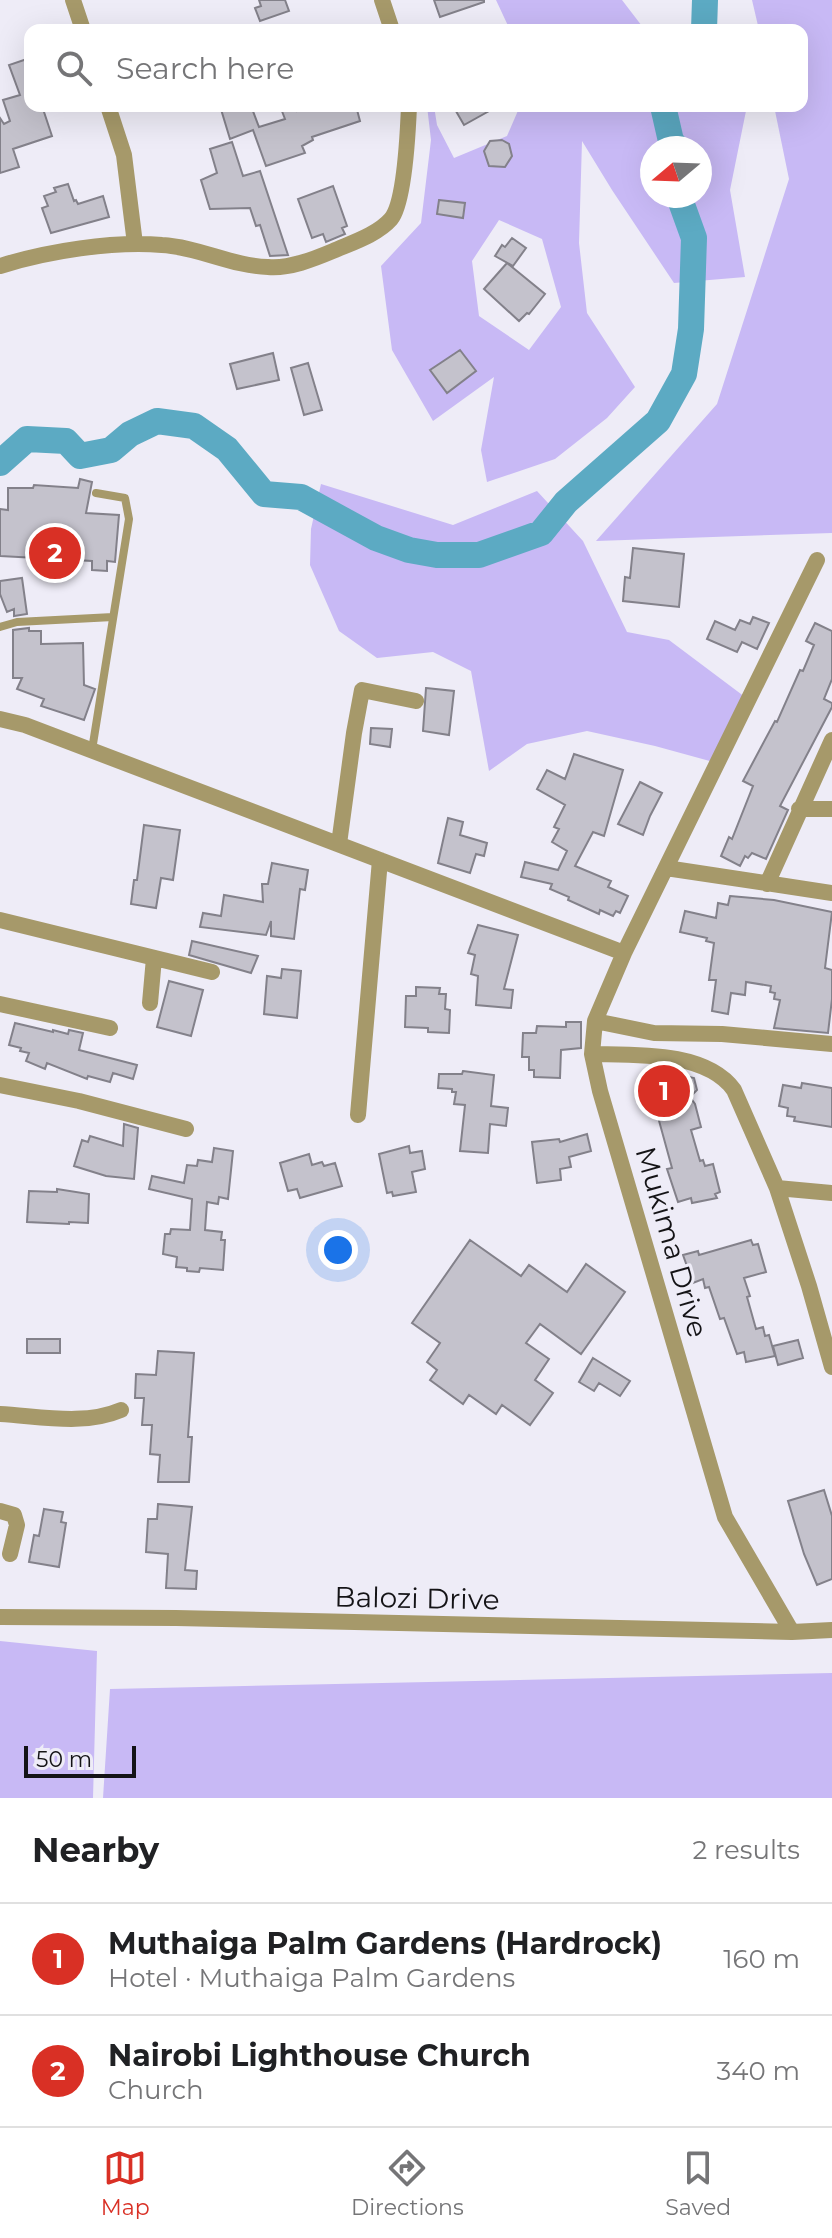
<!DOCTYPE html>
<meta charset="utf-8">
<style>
:root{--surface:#fff;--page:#f2f2f2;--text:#202124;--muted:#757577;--line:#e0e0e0;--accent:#d93025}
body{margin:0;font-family:Montserrat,sans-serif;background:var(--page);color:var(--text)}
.compass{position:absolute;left:640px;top:136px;width:72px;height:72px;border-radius:50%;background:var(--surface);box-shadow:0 8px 32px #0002;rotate:251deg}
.scale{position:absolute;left:24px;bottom:20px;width:112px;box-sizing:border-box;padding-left:8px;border:4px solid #141316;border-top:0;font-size:22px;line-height:28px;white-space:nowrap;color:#141316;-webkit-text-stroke:6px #eeecf7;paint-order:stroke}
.you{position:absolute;left:338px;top:1250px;width:28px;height:28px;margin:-20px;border:6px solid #fff;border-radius:50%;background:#1a73e8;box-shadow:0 0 0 12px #1a73e833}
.badge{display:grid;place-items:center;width:52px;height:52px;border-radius:50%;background:var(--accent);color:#fff;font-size:26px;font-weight:700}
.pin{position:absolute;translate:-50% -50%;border:4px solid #fff;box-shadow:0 2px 8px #0006}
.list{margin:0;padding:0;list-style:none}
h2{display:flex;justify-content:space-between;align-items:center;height:104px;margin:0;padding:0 32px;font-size:34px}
h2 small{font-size:26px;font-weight:400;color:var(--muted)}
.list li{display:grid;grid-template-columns:52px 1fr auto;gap:24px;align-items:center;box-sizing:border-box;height:112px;padding:0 32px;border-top:2px solid var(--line)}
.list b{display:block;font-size:30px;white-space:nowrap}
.list p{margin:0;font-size:26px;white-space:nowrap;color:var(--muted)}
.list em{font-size:26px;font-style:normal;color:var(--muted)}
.icon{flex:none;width:44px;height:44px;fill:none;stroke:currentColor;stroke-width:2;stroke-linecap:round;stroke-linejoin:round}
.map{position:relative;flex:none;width:832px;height:1798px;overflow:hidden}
.search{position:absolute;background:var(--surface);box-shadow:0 8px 32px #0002;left:24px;right:24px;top:24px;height:88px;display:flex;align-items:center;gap:20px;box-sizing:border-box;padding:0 28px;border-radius:16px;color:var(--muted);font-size:30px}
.sheet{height:328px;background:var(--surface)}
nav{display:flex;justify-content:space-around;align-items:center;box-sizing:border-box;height:112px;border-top:2px solid var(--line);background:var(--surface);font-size:22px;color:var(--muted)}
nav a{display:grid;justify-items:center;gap:4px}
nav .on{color:var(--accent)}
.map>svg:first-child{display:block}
.green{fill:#c8b9f5;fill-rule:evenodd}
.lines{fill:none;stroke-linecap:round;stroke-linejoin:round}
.river{stroke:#5caac3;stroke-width:26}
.building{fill:#c4c2cc;stroke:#83818a;stroke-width:2}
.lane{stroke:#a6996a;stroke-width:8}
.street{stroke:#a6996a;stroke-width:16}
.labels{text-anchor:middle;stroke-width:6;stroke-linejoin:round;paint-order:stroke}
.street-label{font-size:28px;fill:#141316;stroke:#eeecf7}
</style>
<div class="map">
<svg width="832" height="1798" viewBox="0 0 832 1798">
<rect width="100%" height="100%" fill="#eeecf7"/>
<path class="green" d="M496 0H622L645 30H510Z
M752 0H832V533L596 541 717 404 789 179 774 106H802V30H759Z
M427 106H434L437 125 454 158 507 136 520 106H747L730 190 745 277 674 283 612 190 582 141 579 243 587 313 635 387 607 418 555 459 487 482 481 450 494 377 433 421 392 350 381 266 421 223 431 140ZM652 148H700V196H652ZM499 220 542 239 561 307 529 350 479 316 472 261Z
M321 484 453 525 537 491 583 541 627 632 669 640 745 697 717 763 655 746 587 731 527 744 489 771 471 671 433 652 377 658 339 631 310 565 311 529Z
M0 1641 97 1651 93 1798H0Z
M832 1673V1798H103L110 1689Z"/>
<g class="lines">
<path class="river" d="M704 30 705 0
M663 106 671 141 677 148
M0 463 27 439 66 441 80 456 111 450 130 434 157 421 194 426 227 449 264 494 301 497 376 538 409 550 437 555H479L541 533 566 502 658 421 684 374 691 329 694 238 681 202 683 196"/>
</g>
<path class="building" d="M259 0H285L289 11 260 21 255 8 261 6Z
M434 0H484V2L440 17Z
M30 58V106H42L52 136 13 149 19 167 0 173V118L4 124 10 121 3 100 20 95 9 65Z
M220 106H251L259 127 285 119 280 106H295L297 111 313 106H356L360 121 312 137 313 140 302 146 305 153 266 166 253 130 230 139Z
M453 106H498L464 125Z
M502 140 509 144 512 156 505 167 489 166 484 151 490 141Z
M232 142 243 176 260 171 288 255 270 256 260 225 256 226 250 208 210 209 201 180 217 173 210 149Z
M68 184 74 201 76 200 78 204 103 196 109 217 51 233 42 208 48 206 44 196 56 192 54 188Z
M333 186 347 226 342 228 345 234 326 242 323 234 312 238 298 199Z
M439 200 465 203 463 218 437 214Z
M512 238 526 248 513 266 495 256 502 245 505 247Z
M507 263 545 294 529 314 527 313 519 321 484 289Z
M460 350 476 371 447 393 430 370Z
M273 353 279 380 237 389 230 364Z
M308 363 322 410 304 415 291 368Z
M80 479 92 482 86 513 119 515 115 562 107 561V571L92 570V561L0 556V509L8 510V488H33L34 485 78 488Z
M633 548 684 554 679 607 623 601 625 577 630 578Z
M22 578 27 614 14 616V609L7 612 0 594V581Z
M753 617 769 623 757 649 742 642 737 652 707 639 715 621 735 630 740 620 750 624Z
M815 623 832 631V679L824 699 832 703V707L780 806 788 810 766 859 752 853 748 858 745 856 740 866 721 856 729 837 732 839 753 786 743 781 775 721 777 722 800 670 803 671 814 645 806 641Z
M29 628V631H41V644L83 643 84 685 95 689 84 720 41 706 44 699 17 689 22 678H13V630Z
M426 688 454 691 449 735 423 731Z
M371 728 392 729 390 747 370 744Z
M574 754 623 770 604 836 593 832 575 866 611 881 608 887 628 896 620 913 616 911 613 916 600 910 599 914 568 900 569 897 550 889 552 884 521 877 525 862 558 870 567 851 552 842 559 829 554 827 565 805 537 789 547 770 565 779Z
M640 782 662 793 650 816 643 835 618 824Z
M448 818 463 822 460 835 487 843 484 856 476 854 470 873 438 863Z
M144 825 180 830 173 880 161 878 156 908 131 904 134 880H137Z
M272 863 308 870 305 890 300 889 294 939 271 936V921L266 935 200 927 203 913 221 916 224 895 263 902 262 884H268Z
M730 896 774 900 832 912 825 968 832 970V999L828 1033 774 1028 780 1000 774 999 775 993 770 992 771 986 746 982 745 995 731 993 728 1014 712 1011 716 980H709L714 943 706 941 707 938 680 932 685 911 716 918 718 903 728 905Z
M478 925 518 935 504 989 513 990 511 1008 476 1005 478 976 471 974 475 955 468 953Z
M192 941 258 956 251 973 189 955Z
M282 969 301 971 297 1018 264 1014 267 976 281 978Z
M169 981 203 990 191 1036 157 1027Z
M416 987 440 988 439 994H446L445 1009 450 1010 449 1033 428 1032V1028L405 1027 406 996H416Z
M566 1022H581V1048L561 1050 560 1078 534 1077V1070H529V1057H522L523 1033H536L537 1026 566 1027Z
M15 1023 53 1032V1030L68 1034 69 1030 83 1033 79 1050 137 1065 133 1079 113 1073 110 1082 88 1076 87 1079 47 1063 45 1069 26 1061 29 1053 20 1051 21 1048 9 1045Z
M658 1068 668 1071 667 1080 685 1076 694 1078 697 1090 690 1097 695 1104 701 1127 691 1130 700 1161 703 1160 705 1166 713 1164 720 1192 715 1194 717 1198 692 1203 691 1198 678 1202 667 1169 672 1168 658 1117 647 1108 652 1099 647 1079 655 1076Z
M463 1071 494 1075 491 1106 508 1108 506 1126 490 1124 488 1153 460 1151 465 1105 454 1104 456 1092H452V1089L438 1088 439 1074H462Z
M802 1083 832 1088V1127L794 1121 795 1117 787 1116 788 1108 779 1106 783 1085 801 1088Z
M124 1124 138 1128 134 1179 106 1176 74 1166 82 1140 88 1142 90 1136 123 1146Z
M587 1134 591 1151 569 1157 571 1167 560 1169 561 1180 537 1183 532 1142 559 1139 560 1142Z
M409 1146 410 1153 422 1151 425 1169 412 1172 416 1192 393 1196 392 1192 387 1193 379 1154Z
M214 1148 233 1151 228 1199 219 1197 218 1204 207 1202 205 1230 222 1232 221 1240H225L223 1270 200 1268 199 1272 187 1271V1268L176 1267 177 1257 163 1254 165 1234H170L171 1229 190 1230 192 1199 149 1189 152 1176 184 1183 187 1165 197 1166 198 1160 212 1162Z
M309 1154 312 1165 322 1162 324 1166 335 1163 342 1186 300 1198 297 1189 288 1191 280 1163Z
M57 1189 89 1194 88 1223 69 1222V1224L27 1222 29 1191 57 1192Z
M470 1240 521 1276 529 1265 567 1292 586 1264 625 1292 581 1354 540 1324 526 1343 549 1359 535 1380 553 1393 530 1425 502 1405 496 1414 469 1395 463 1404 430 1380 437 1370 427 1362 440 1343 412 1323Z
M751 1240 753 1245 758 1244 766 1272 744 1278 750 1296 747 1297 756 1329 763 1327 765 1336 769 1335 775 1356 746 1362 744 1352 737 1354 724 1318 720 1319 709 1287 705 1288 703 1279 693 1283 683 1255 698 1251 699 1255Z
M27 1339H60V1353H27Z
M798 1340 803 1358 778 1365 773 1346Z
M158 1351 194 1353 188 1437H192L189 1482H158L160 1455 150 1454 152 1425H142L144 1398H135L136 1374 156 1375Z
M593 1358 630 1381 620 1396 599 1383 594 1391 579 1382Z
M824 1490 832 1516V1579L817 1585 804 1554 788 1501Z
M158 1504 192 1507 185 1570 197 1571 196 1589 166 1588 168 1554 146 1552 148 1519H157Z
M44 1509 63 1512 61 1522 66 1523 59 1567 29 1562 34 1535 39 1536Z"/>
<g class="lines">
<path class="lane" d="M0 627 17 622 113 617
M92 750 129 519 125 498 96 493"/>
<path class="street" d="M73 0 83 30
M382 0 392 30
M108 106 124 155 135 244
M0 266C48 251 112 241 162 245 198 247 232 266 268 267 289 269 314 259 333 251 351 243 377 235 391 219 405 202 408 130 409 106
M0 719 25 725 624 953
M799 809H832
M339 844 354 733 362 690 416 701
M666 868 832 893
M767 884 832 740
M0 920 212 972
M150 1003 154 958
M0 1004 110 1028
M595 1021 654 1033 722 1034 832 1044
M592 1054C635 1055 706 1051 734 1090L777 1188 809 1286 832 1367
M0 1085 79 1101 186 1129
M358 1115 380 860
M777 1188 832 1193
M0 1414C39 1416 84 1426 121 1410
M0 1511 14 1515 17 1525 10 1554
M0 1617 176 1618 792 1632 832 1630
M792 1632 725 1517 600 1091 592 1054 595 1021 624 953 817 560"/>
</g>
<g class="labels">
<g class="street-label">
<text transform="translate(672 1242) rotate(74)" y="10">Mukima Drive</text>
<text transform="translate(417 1598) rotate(1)" y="10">Balozi Drive</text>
</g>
</g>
</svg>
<svg class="compass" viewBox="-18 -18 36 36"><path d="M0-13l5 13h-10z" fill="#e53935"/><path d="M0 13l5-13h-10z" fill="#757577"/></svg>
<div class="scale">50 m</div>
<div class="you"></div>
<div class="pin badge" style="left:664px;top:1091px">1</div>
<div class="pin badge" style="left:55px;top:553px">2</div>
<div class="search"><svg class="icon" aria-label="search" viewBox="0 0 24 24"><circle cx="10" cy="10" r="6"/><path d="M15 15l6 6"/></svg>Search here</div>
</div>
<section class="sheet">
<h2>Nearby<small>2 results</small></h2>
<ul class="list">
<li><span class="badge">1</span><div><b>Muthaiga Palm Gardens (Hardrock)</b><p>Hotel · Muthaiga Palm Gardens</p></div><em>160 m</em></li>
<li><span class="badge">2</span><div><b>Nairobi Lighthouse Church</b><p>Church</p></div><em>340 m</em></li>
</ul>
</section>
<nav>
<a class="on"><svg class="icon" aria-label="map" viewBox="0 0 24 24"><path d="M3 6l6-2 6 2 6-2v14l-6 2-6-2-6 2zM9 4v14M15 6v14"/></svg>Map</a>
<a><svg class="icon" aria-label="directions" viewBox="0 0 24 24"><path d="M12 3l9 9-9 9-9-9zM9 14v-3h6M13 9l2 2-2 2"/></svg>Directions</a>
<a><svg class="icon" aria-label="saved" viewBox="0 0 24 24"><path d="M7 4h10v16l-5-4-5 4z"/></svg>Saved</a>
</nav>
